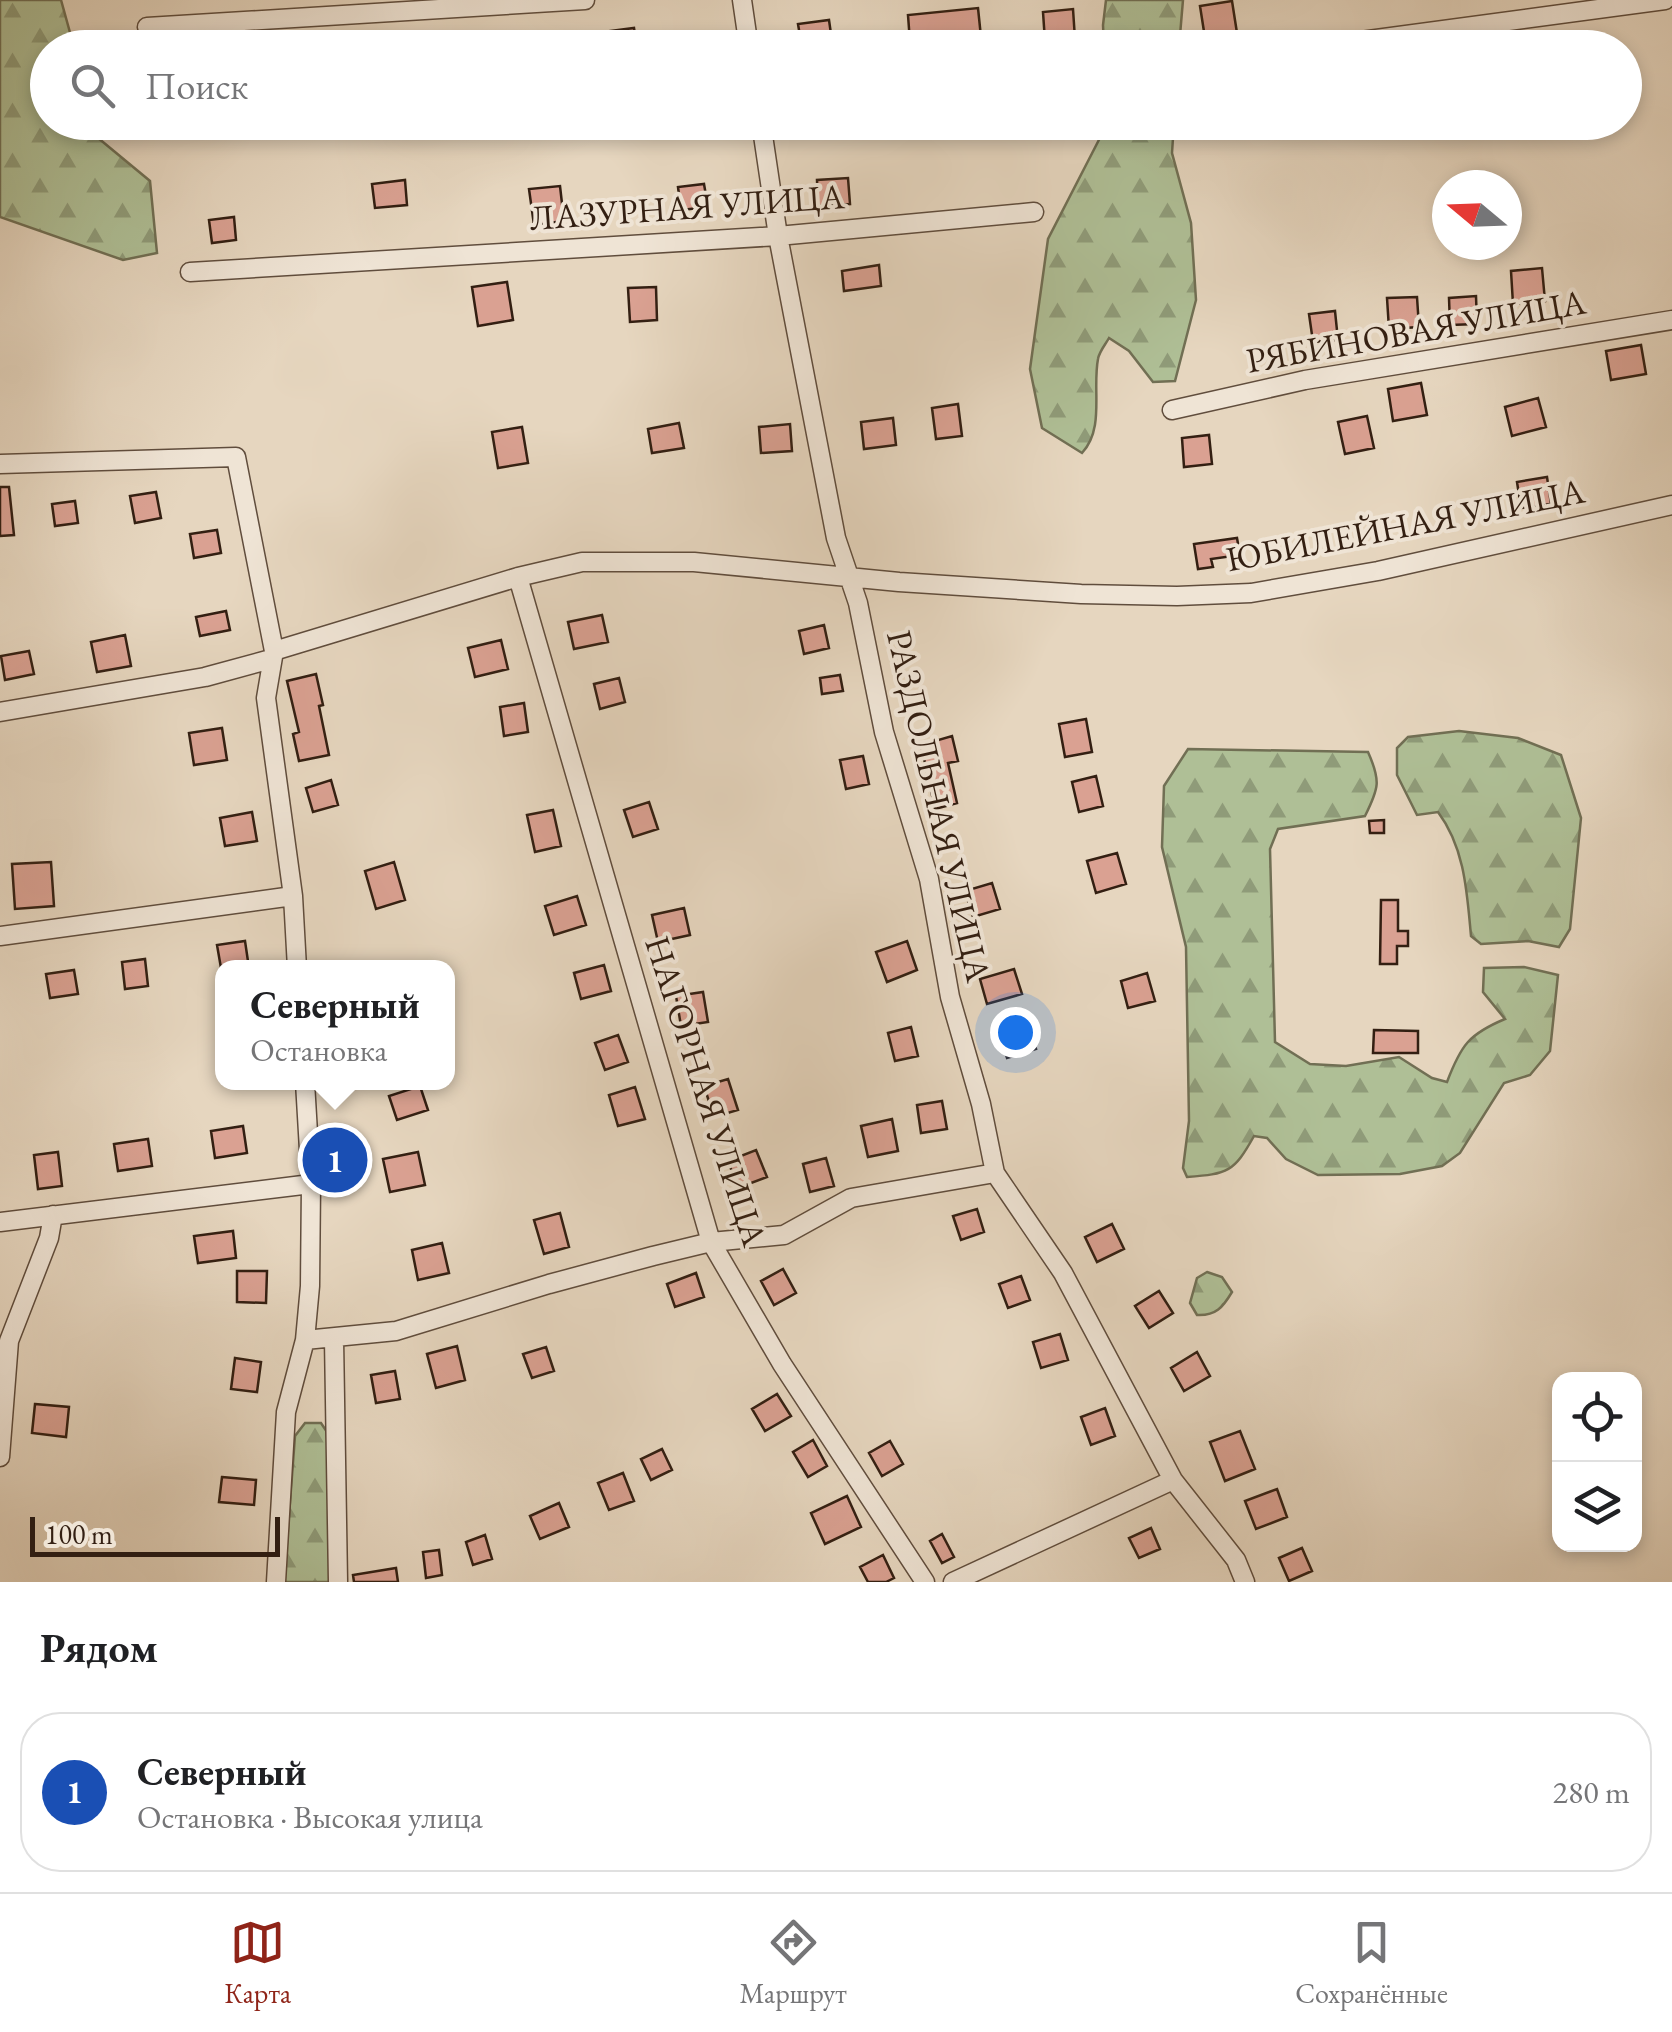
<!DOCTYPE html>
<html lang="ru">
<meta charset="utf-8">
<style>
:root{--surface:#fff;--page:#f6f6f6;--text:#202124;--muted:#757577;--line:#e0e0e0;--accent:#8f2418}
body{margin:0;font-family:"EB Garamond",serif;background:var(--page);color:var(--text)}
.controls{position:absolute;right:30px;bottom:30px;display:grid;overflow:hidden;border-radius:20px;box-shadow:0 5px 15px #0003}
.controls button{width:90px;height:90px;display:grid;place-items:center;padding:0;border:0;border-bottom:2px solid var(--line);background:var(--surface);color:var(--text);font:50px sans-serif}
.compass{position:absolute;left:1432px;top:170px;width:90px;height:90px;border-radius:50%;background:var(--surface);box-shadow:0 5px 15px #0003;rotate:289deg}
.scale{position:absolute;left:30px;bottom:25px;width:250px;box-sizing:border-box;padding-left:10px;border:5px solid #331f12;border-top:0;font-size:28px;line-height:35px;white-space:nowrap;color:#331f12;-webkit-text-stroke:8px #efe4d5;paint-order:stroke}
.you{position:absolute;left:1015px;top:1032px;width:35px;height:35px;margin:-25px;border:8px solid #fff;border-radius:50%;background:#1a73e8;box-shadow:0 0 0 15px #1a73e833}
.badge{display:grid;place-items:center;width:65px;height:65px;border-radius:50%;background:var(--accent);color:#fff;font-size:32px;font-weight:700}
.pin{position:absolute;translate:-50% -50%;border:5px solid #fff;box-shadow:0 2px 10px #0006}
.popup{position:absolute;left:215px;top:960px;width:240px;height:130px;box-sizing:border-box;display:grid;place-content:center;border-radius:20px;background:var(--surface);filter:drop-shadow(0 2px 8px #0005);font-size:32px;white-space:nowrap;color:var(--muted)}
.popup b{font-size:38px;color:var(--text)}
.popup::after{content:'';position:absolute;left:50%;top:100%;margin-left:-20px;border:20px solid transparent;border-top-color:var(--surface)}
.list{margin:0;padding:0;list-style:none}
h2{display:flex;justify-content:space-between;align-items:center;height:130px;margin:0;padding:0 40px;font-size:42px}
h2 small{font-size:32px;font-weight:400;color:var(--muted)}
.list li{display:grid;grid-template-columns:65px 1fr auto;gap:30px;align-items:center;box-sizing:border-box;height:160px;margin:0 20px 20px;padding:0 20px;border:2px solid var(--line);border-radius:40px}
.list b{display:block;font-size:38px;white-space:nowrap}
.list p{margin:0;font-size:32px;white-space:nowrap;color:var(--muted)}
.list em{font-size:32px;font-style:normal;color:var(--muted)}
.icon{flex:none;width:55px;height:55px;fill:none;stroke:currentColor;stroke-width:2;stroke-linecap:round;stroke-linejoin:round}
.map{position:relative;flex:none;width:1672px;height:1582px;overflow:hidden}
.search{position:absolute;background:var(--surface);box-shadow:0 5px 15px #0003;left:30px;right:30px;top:30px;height:110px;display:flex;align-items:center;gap:25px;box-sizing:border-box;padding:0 35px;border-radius:55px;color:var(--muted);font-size:38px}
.sheet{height:310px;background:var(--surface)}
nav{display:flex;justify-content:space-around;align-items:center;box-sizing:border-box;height:140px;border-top:2px solid var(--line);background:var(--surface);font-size:28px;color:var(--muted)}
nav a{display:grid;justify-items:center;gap:5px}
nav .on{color:var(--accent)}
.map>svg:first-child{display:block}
.forest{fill:url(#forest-firs);stroke:#716f54;stroke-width:2.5}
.building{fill:#daa192;stroke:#331f12;stroke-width:2.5}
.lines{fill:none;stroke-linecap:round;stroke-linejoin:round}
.street-casing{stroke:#604d3d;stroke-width:21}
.street{stroke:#efe4d5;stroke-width:18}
.labels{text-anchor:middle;stroke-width:8;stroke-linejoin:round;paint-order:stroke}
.street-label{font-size:35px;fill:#331f12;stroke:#efe4d5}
</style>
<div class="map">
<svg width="1672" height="1582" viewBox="0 0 1672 1582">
<defs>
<pattern id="forest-firs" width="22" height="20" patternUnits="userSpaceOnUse" patternTransform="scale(2.5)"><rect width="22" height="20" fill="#afbf96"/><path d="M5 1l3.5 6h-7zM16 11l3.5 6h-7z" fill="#8f9b79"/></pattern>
</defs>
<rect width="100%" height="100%" fill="#e6d6bf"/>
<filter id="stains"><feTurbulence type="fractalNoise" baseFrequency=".002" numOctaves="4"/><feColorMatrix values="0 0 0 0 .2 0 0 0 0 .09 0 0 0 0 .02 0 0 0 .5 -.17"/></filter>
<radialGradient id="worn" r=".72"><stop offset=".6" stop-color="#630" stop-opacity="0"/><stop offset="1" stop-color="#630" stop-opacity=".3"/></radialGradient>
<path class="forest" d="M0 0H61L74 47 48 48V122L80 123 150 181 157 253 123 260 0 217Z
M1106 0H1183L1179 47H1104L1103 25Z
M1104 123H1174L1172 153 1191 223 1196 300 1175 381 1153 382 1129 351 1109 338C1105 345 1099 352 1098 359 1092 390 1105 428 1082 453L1042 428 1030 369 1048 239 1104 130Z
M1459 731 1518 738 1561 755 1581 818 1570 929 1559 947 1528 941 1481 944 1471 936C1467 893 1465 848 1438 812L1417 815 1397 775V748L1408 737Z
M1188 749 1368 752C1381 781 1379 788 1365 816L1278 829 1270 849 1275 1042 1310 1064 1346 1066 1399 1057 1432 1078 1447 1082C1461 1045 1469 1034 1505 1019L1483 992 1484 968 1524 967 1558 975 1550 1051 1530 1075 1504 1083 1460 1153 1442 1166 1400 1174 1318 1175 1286 1159 1267 1138 1254 1136C1234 1172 1228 1174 1187 1177L1183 1168 1189 1121 1186 947 1162 847 1164 786Z
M1207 1272 1222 1277 1232 1292C1223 1307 1216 1316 1197 1315L1190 1303 1197 1278Z
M305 1423H321L337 1447 330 1582H284L295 1436Z"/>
<path class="building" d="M1232 1 1237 33 1205 38 1200 6Z
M978 8 981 37 910 42 908 15Z
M1073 9 1075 39 1045 41 1043 12Z
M829 20 833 48H802L798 24Z
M634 28 637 48H589L587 34Z
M1230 122H1271L1272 127 1234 137Z
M848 178 850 204 818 206 817 180Z
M405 180 407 205 375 208 372 184Z
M704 184 708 207 681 210 678 187Z
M560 186 564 221 534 225 529 189Z
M234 217 236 240 212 243 209 220Z
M879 265 881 286 844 291 842 271Z
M1542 268 1545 301 1513 304 1511 271Z
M507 282 513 320 478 326 472 287Z
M656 287 657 320 630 322 628 288Z
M1476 296 1477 324 1450 325 1449 298Z
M1417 297 1419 327 1389 329 1387 298Z
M1335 311 1338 340 1313 342 1309 314Z
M1641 345 1646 374 1611 380 1606 351Z
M1421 383 1427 415 1393 421 1388 389Z
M1538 398 1546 427 1512 436 1505 407Z
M958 404 962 436 936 439 932 408Z
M1367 416 1374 448 1345 454 1338 422Z
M893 418 896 445 864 449 861 422Z
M679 423 684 448 652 453 648 429Z
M790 424 792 451 761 453 759 427Z
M522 427 528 463 498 468 492 432Z
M1209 435 1212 464 1184 467 1182 438Z
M1547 477 1551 504 1521 508 1517 482Z
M0 487H9L14 535 0 536Z
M156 492 161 518 135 523 130 496Z
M75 501 78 523 55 526 52 504Z
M217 530 221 553 194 558 190 534Z
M1237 538 1240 555 1211 559 1213 567 1198 569 1194 544Z
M226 611 230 630 200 636 196 617Z
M602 615 608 642 574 649 568 622Z
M824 625 829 648 804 654 799 631Z
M125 635 131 666 97 672 91 642Z
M501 640 508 669 475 677 468 648Z
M29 651 34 674 5 680 1 656Z
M316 674 323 705 319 706 329 755 299 761 293 734 299 732 287 681Z
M840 675 843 691 822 694 820 678Z
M619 678 625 702 600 709 594 684Z
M524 703 528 732 504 736 500 707Z
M1086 719 1092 752 1065 757 1059 724Z
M222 728 227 760 194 765 189 733Z
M952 736 958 761 948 763 957 803 935 809 921 745Z
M863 756 869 784 846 789 840 760Z
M1096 776 1103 806 1079 812 1072 782Z
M331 780 338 805 313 812 306 788Z
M649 802 658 829 633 837 624 810Z
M553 810 561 846 535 852 527 815Z
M252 812 257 841 225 846 220 818Z
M1384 820V833H1370L1369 821Z
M1117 853 1126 884 1096 893 1087 861Z
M51 862 54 906 15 909 12 864Z
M394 862 405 900 376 909 365 871Z
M992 883 1000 909 973 917 965 891Z
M577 896 586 925 554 935 545 906Z
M1381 900H1398V931H1408V946H1397V964H1380Z
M684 908 690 935 658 942 652 915Z
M245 941 249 968H221L217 945Z
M907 941 917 970 887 982 876 952Z
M145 959 148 986 125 989 122 962Z
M604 965 611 991 581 999 574 973Z
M1014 969 1022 994 987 1004 980 979Z
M74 970 78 994 50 998 46 974Z
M1147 973 1155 1001 1128 1008 1121 981Z
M703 992 708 1022 681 1026 676 996Z
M1028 1023 1036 1049 1007 1058 999 1032Z
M911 1027 918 1056 895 1061 888 1033Z
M1374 1030 1418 1031V1053H1373Z
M618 1035 628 1062 605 1070 595 1043Z
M728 1079 738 1110 714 1117 704 1086Z
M420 1086 428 1110 397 1120 389 1096Z
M635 1087 645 1119 618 1126 609 1095Z
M942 1101 947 1129 921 1133 917 1105Z
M892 1119 898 1151 868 1157 861 1126Z
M243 1126 247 1153 215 1158 211 1131Z
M148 1139 152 1166 118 1171 114 1144Z
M756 1150 767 1177 738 1188 728 1161Z
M58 1152 62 1186 38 1189 34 1155Z
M418 1152 425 1185 390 1192 383 1159Z
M826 1158 834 1186 810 1192 803 1164Z
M977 1209 984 1232 961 1240 953 1216Z
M560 1213 569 1247 544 1254 534 1220Z
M1112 1224 1124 1249 1097 1262 1085 1237Z
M233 1231 236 1258 198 1263 194 1236Z
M442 1243 449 1273 418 1280 412 1250Z
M783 1269 796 1293 774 1305 761 1281Z
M237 1271H267L266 1303 237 1302Z
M696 1273 704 1297 675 1307 667 1284Z
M1021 1276 1030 1300 1008 1308 999 1284Z
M1159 1291 1173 1313 1149 1328 1135 1306Z
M1060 1334 1068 1360 1041 1368 1033 1342Z
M457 1346 465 1380 436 1388 427 1354Z
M546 1347 554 1371 532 1378 523 1354Z
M1197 1352 1210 1376 1184 1391 1171 1368Z
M235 1358 261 1362 257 1392 231 1389Z
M395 1371 400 1399 376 1403 371 1375Z
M777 1394 791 1416 765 1431 752 1409Z
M35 1404 69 1407 66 1437 32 1433Z
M1105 1408 1115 1436 1091 1445 1081 1417Z
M1240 1431 1255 1469 1225 1481 1210 1442Z
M813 1440 827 1466 808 1477 793 1452Z
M890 1441 903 1464 882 1476 869 1453Z
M662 1449 672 1470 651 1480 641 1459Z
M623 1473 634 1501 609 1510 598 1483Z
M222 1477 256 1480 254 1505 219 1502Z
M1277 1489 1287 1517 1256 1529 1245 1501Z
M847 1496 861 1527 825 1544 811 1513Z
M559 1503 569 1527 540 1539 530 1516Z
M1151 1528 1160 1549 1139 1558 1129 1538Z
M942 1534 954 1557 942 1563 930 1541Z
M485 1535 492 1559 473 1565 466 1542Z
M1302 1548 1312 1571 1289 1581 1279 1558Z
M439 1550 442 1575 426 1578 423 1552Z
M883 1555 894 1578 886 1582H868L860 1567Z
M396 1568 398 1582H354L353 1575Z"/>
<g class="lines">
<g class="street-casing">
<path id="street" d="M742 0 749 48
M147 27 585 0
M1309 48 1665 0
M761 122 778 236 836 538 858 603 884 732 929 879 950 997 981 1104 995 1173 1063 1273 1173 1480 1236 1560 1245 1582
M190 272 778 236 1034 212
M1172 410 1305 380 1672 320
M0 464 236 457 274 651
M518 577 711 1242 782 1364 925 1582
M274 651 518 577 582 562H694L899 582 1081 594 1177 596 1251 593 1378 571 1672 505
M274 651 266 698 293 896 297 968
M0 712 205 677 271 659
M0 936 293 896
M0 1222 311 1184
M334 1339 338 1582
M305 1340 396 1331 549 1284 653 1256 711 1242 784 1235 851 1198 995 1173
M0 1457 9 1341 49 1238 53 1215
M276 1582 286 1412 305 1340 310 1286 311 1184 305 1082
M953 1582 1173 1480"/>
</g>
<use href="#street" class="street"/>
</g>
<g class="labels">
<g class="street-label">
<text transform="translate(687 207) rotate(-4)" y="12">ЛАЗУРНАЯ УЛИЦА</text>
<text transform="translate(1416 331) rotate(-10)" y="12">РЯБИНОВАЯ УЛИЦА</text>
<text transform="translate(1405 525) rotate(-11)" y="12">ЮБИЛЕЙНАЯ УЛИЦА</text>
<text transform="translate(939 806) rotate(77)" y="12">РАЗДОЛЬНАЯ УЛИЦА</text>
<text transform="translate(706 1091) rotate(72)" y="12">НАГОРНАЯ УЛИЦА</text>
</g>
</g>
<rect width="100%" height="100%" filter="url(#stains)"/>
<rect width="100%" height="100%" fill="url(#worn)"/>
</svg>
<div class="controls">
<button><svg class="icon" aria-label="locate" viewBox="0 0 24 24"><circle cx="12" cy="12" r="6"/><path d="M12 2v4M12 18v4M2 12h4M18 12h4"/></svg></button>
<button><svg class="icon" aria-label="layers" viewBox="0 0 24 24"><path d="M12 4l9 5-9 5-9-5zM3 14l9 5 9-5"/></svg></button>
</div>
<svg class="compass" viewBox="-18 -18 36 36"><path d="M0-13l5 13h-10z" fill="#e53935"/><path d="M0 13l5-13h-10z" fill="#757577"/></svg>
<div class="scale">100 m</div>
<div class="you"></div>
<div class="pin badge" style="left:335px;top:1160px;background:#1a4fb4">1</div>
<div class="popup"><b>Северный</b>Остановка</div>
<div class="search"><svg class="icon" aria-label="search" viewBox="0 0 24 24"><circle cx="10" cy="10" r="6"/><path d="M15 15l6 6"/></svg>Поиск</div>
</div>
<section class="sheet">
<h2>Рядом<small></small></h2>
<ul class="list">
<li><span class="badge" style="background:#1a4fb4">1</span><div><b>Северный</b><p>Остановка · Высокая улица</p></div><em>280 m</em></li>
</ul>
</section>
<nav>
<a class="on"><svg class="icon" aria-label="map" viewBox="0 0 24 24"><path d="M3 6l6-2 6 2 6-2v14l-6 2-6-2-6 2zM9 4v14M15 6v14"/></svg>Карта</a>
<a><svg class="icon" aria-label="directions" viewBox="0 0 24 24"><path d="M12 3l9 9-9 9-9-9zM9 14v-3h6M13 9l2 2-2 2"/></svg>Маршрут</a>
<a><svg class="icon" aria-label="saved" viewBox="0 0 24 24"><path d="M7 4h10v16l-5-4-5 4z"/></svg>Сохранённые</a>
</nav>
